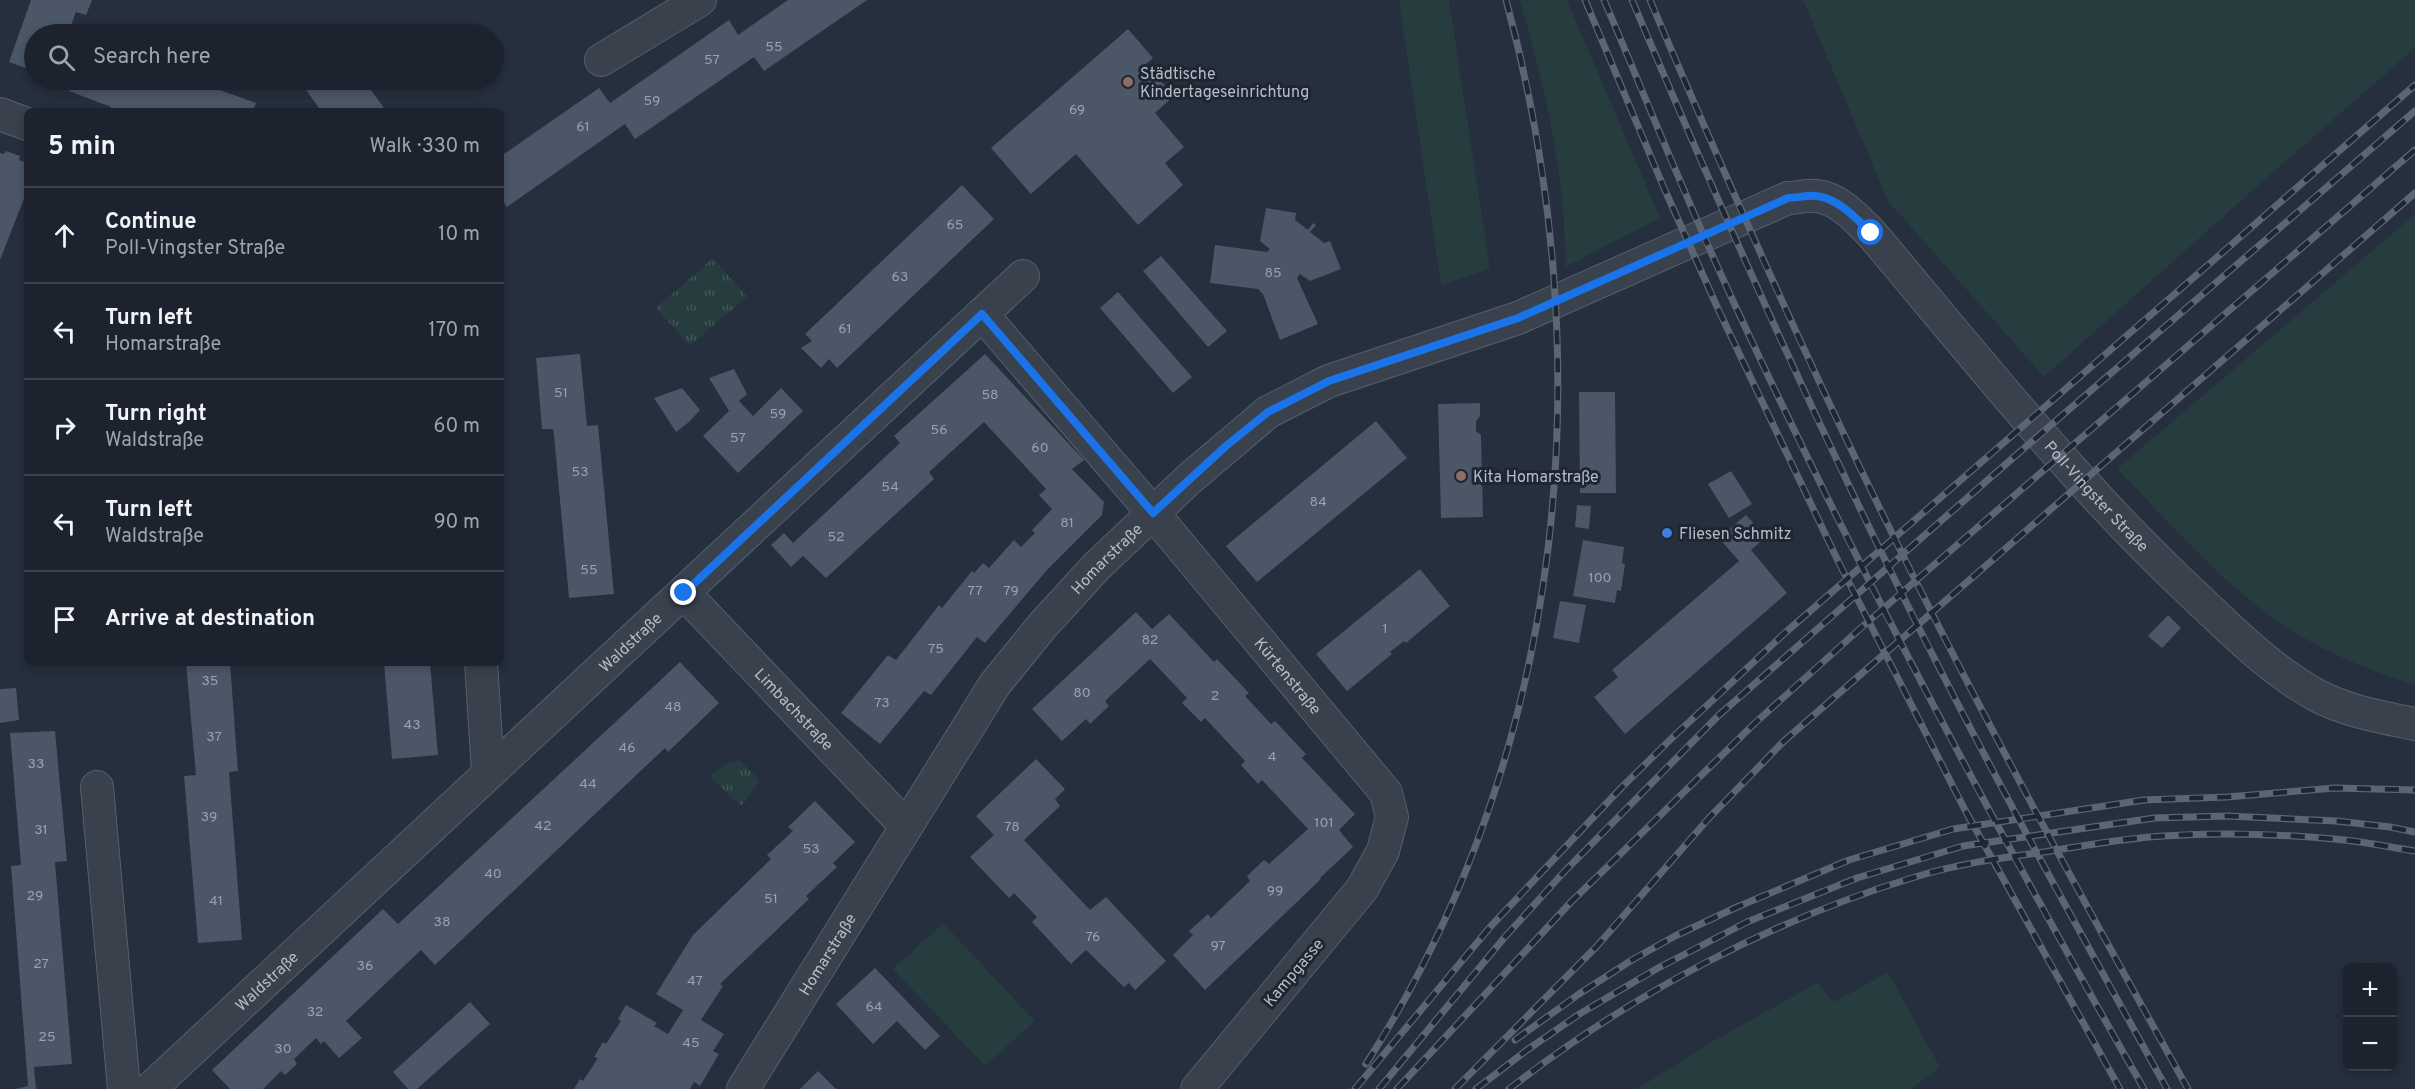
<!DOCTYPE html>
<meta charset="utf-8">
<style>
:root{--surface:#1c232e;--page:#252b36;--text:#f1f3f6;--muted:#a0a4aa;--line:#3a404a}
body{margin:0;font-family:Overpass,sans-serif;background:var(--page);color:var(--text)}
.controls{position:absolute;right:18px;bottom:18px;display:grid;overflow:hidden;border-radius:9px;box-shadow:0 3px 9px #0003}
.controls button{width:54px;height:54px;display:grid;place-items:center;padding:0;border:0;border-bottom:2px solid var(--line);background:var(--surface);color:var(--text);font:30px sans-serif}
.stop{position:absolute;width:18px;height:18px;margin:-14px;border:4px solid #1a73e8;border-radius:50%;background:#fff}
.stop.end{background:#1a73e8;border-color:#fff;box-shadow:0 2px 6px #0008}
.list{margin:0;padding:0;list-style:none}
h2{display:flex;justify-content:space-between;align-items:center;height:78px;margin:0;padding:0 24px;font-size:26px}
h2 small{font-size:20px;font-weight:400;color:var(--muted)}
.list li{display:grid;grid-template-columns:39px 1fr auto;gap:18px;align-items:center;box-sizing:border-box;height:96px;padding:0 24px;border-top:2px solid var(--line)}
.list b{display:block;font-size:22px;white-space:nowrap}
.list p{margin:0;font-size:20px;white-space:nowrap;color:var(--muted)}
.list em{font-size:20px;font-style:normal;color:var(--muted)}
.icon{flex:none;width:33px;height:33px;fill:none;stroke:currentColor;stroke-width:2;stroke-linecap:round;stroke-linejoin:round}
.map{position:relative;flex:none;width:2415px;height:1089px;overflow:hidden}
.search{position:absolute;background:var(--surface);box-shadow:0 3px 9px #0003;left:24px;top:24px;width:480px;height:66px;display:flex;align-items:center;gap:15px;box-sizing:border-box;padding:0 21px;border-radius:33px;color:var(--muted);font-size:22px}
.panel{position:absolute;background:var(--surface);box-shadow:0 3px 9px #0003;left:24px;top:108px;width:480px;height:558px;border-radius:9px}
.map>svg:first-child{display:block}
.green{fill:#273c3e}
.park{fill:url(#park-tufts)}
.building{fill:#4b5666}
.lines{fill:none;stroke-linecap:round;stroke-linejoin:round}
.minor-casing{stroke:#575f6b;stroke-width:34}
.minor{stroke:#39414d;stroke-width:32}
.rail-casing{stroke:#5b6574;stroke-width:7}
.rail{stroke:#1e2632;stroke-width:4.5;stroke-dasharray:14;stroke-linecap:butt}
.route{stroke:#1a73e8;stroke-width:8}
.education-dot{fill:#8d6e63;stroke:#1e2632;stroke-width:2}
.shop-dot{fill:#3f7fe0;stroke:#1e2632;stroke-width:2}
.labels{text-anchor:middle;stroke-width:6;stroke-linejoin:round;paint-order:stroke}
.number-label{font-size:14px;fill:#9aa2b0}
.poi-label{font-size:16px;fill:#b5bcc8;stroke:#1e2632;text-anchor:start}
.street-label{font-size:16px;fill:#b5bcc8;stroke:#1e2632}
</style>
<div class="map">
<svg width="2415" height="1089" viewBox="0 0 2415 1089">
<defs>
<pattern id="park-tufts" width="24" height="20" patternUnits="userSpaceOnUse" patternTransform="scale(1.5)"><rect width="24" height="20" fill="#273c3e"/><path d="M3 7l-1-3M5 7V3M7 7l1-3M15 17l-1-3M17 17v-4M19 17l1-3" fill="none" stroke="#445658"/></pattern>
</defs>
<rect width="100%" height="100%" fill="#252f3d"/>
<path class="green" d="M1399 0H1449L1490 269 1441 285Z
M1520 0H1567L1660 218 1565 267C1567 177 1544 87 1520 0Z
M1803 0H2415V48L2271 174 2044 377 1888 201Z
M2415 214V685C2373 672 2331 655 2294 632 2226 589 2173 526 2117 469Z
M943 923 1035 1021 985 1066 893 969Z
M1888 972 1940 1067 1911 1089H1637L1715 1040 1817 983 1834 1002Z"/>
<path class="park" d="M713 258 747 297 690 346 656 308Z
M740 760 760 781 741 806 710 777 726 764Z"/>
<path class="building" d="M31 0H92L86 15 76 12 70 28 76 30 74 34H34V71L9 62Z
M788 0H867L764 71 754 57 635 139 625 124 507 207 501 199V156L599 88 610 103 729 20 738 35Z
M1128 29 1153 58 1146 64 1174 96 1155 113 1184 147 1165 163 1183 185 1138 225 1076 154 1031 194 991 148Z
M73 80H192L256 103 253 111H110L111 107 69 91Z
M299 80H364L386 111H321Z
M6 151 20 156 19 160 27 163V191L0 260V153L4 154Z
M962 185 994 219 837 368 829 359 821 368 801 348 812 341 805 334Z
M1266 208 1296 213 1295 220 1308 230 1313 223 1316 225 1310 232 1324 243 1330 241 1341 269 1310 281 1300 274 1297 278 1318 324 1280 340 1263 294 1258 289 1210 283 1215 245 1267 252 1270 249 1260 241Z
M1161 256 1227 331 1208 347 1143 271Z
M1118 292 1192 377 1173 393 1100 308Z
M580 354 587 426 598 425 614 594 569 598 554 435 553 429H542L536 358Z
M985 354 1084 460 1072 469 1104 502 1102 515 1047 570 985 643 977 637 931 695 924 691 880 744 841 713 888 655 896 660 939 605 942 608 972 571 974 573 983 563 989 568 1014 540 1021 547 1035 533 1032 530 1052 509 1039 495 1046 489 984 422 929 472 934 479 826 578 803 556 791 567 771 545 784 533 793 543 900 443 894 436Z
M734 369 747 394 739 401 753 416 781 388 803 411 738 473 703 436 729 411 709 378Z
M682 388 700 410 689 422 676 432 654 398Z
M1579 392H1615L1616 493H1580Z
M1480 403V416L1476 421V431L1481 435 1483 517 1441 518 1438 404Z
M1376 421 1407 458 1257 582 1226 546Z
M1731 471 1752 504 1729 518 1708 484Z
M1577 505 1591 506 1589 529 1575 527Z
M1746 515 1766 537 1751 550 1787 593 1625 734 1594 697 1618 677 1612 670 1739 561 1719 538Z
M1583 540 1624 547 1622 563 1625 564 1621 591 1617 590 1615 603 1573 596Z
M1420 569 1450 606 1406 643 1404 641 1390 652 1392 654 1347 691 1316 654Z
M1560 601 1586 605 1579 643 1553 638Z
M1136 612 1152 629 1169 614 1214 662 1217 659 1249 693 1245 696 1271 724 1275 721 1306 754 1302 758 1355 814 1339 830 1353 847 1320 878 1321 879 1205 990 1173 955 1193 935 1189 931 1208 914 1211 918 1250 881 1247 876 1264 860 1269 864 1308 829 1262 780 1258 784 1241 765 1245 761 1205 718 1201 722 1182 703 1187 698 1150 659 1105 701 1109 706 1090 724 1086 719 1062 741 1032 709Z
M2168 615 2181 628 2162 648 2148 636Z
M680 662 719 703 668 752 665 748 435 965 421 950 346 1021 362 1038 339 1058 324 1041 321 1044 316 1038 294 1059 297 1064 285 1075 281 1071 263 1089H230L212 1070 383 909 398 924Z
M186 663H230L238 771 229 772 242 940 198 943 184 776 196 775Z
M384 663H430L438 755 392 759Z
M16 688 19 720 0 723V689Z
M55 731 67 861 55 862 72 1064 34 1067 36 1089H15L28 1086 11 866 21 865 10 733Z
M1036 759 1065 789 1055 799 1060 806 1024 840 1090 910 1106 897 1166 961 1135 990 1129 983 1124 987 1086 950 1071 964 1032 922 1037 917 1014 893 1009 898 970 857 994 835 976 816Z
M815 801 855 842 833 863 837 867 806 896 809 899 720 984 723 986 701 1020 724 1034 713 1051 719 1054 700 1086 694 1082 690 1089H574L580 1079 583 1081 598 1058 594 1057 603 1042 606 1044 621 1021 618 1019 626 1005 657 1023 654 1026 668 1034 683 1010 656 994 693 935 771 859 767 855 793 831 788 827Z
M875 968 940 1036 925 1050 897 1021 873 1044 836 1004Z
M470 1002 490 1024 417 1089H408L393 1072Z
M818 1071 836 1089H800Z"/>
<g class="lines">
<g class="minor-casing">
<g id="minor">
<path d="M601 60 700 0"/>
<path d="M0 114 27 124"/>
<path id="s1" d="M982 314 1153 513 1386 793 1392 817 1383 851 1362 889 1197 1089"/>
<path id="s2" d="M684 593 906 826"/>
<path d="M481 663 488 772"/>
<path d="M97 787 124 1089"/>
<path id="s3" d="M150 1089 1023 276"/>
<path id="s4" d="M743 1089 995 684 1043 625 1096 567 1189 479 1268 412 1329 381 1518 318 1788 198C1797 198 1807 195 1816 196 1838 198 1856 218 1871 233 1975 356 2075 484 2193 594 2231 630 2269 669 2316 695 2346 711 2381 717 2415 724"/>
</g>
</g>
<use href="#minor" class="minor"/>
<g class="rail-casing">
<path id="rail" d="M1585 0 1664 188 1719 311 1839 563 1965 810 2120 1089
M1604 0C1647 101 1688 204 1734 303 1858 571 1998 833 2144 1089
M1632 0C1723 215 1818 429 1924 638 2001 790 2084 940 2167 1089
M1650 0C1725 176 1802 351 1887 523 1981 715 2084 902 2188 1089
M1515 1040 1579 994 1632 960 1675 936 1737 907 1849 860 1953 829 2144 800 2227 797 2335 788 2415 790
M1366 1064C1568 749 1603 357 1506 0
M1355 1089 1491 926 1621 788 1673 737 1786 632 2415 85
M1379 1089 1504 938 1563 873 1719 715 2014 457 2415 111
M1397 1089 1571 902 1755 723 1862 627 2415 150
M1455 1089 1597 946 1709 818 1784 741 2415 193
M1476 1089 1527 1050 1581 1013 1658 968 1747 922 1857 878 1963 846 2154 818 2227 816 2336 821 2390 827 2415 832
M1509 1089C1630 995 1769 921 1915 877 1957 864 2000 858 2044 852 2083 846 2124 838 2164 836 2220 832 2278 834 2334 839 2361 841 2388 847 2415 851"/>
</g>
<use href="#rail" class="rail"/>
</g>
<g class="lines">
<path class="route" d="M684 593 982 314 1153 513 1226 446 1268 412 1329 381 1518 318 1788 198C1797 198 1807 195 1816 196 1838 198 1856 218 1871 233"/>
</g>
<g class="education-dot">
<circle cx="1128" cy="82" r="6"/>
<circle cx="1461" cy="476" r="6"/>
</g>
<circle class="shop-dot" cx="1667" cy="533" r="6"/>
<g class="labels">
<g class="number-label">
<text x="774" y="51">55</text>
<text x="712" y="64">57</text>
<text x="652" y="105">59</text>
<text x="1077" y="114">69</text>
<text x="583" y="131">61</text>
<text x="955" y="229">65</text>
<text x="1273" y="277">85</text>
<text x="900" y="281">63</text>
<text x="845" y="333">61</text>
<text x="561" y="397">51</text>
<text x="990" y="399">58</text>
<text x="778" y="418">59</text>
<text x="939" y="434">56</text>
<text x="738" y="442">57</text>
<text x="1040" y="452">60</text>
<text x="580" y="476">53</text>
<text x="890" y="491">54</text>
<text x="1318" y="506">84</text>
<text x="1067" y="527">81</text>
<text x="836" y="541">52</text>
<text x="589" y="574">55</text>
<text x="1600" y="582">100</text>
<text x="975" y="595">77</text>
<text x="1011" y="595">79</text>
<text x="1385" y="633">1</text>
<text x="1150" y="644">82</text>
<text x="936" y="653">75</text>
<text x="210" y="685">35</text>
<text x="1082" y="697">80</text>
<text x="1215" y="700">2</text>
<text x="882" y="707">73</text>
<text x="673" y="711">48</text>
<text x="412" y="729">43</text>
<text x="214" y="741">37</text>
<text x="627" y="752">46</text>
<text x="1272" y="761">4</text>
<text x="36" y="768">33</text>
<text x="588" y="788">44</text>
<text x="209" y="821">39</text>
<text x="1324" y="827">101</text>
<text x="543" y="830">42</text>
<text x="1012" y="831">78</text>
<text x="41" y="834">31</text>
<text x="811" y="853">53</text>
<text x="493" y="878">40</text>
<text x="1275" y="895">99</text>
<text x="35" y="900">29</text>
<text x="771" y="903">51</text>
<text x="216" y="905">41</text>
<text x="442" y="926">38</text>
<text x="1093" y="941">76</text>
<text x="1218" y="950">97</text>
<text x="41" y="968">27</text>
<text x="365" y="970">36</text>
<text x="695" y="985">47</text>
<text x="874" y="1011">64</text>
<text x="315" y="1016">32</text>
<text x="47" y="1041">25</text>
<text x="691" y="1047">45</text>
<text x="283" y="1053">30</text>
</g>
<g class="poi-label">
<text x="1140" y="79">Städtische<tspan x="1140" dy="18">Kindertageseinrichtung</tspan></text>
<text x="1473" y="482">Kita Homarstraße</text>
<text x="1679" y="539">Fliesen Schmitz</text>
</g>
<g class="street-label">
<text dy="6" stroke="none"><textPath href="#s4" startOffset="1869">Poll-Vingster Straße</textPath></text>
<text dy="6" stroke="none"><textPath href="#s4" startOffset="645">Homarstraße</textPath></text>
<text dy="6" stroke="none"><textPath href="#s3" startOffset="656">Waldstraße</textPath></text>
<text dy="6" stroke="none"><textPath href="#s1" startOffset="474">Kürtenstraße</textPath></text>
<text dy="6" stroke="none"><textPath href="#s2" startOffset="160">Limbachstraße</textPath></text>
<text dy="6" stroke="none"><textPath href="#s4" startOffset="159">Homarstraße</textPath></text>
<text transform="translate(1293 972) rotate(-50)" y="6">Kampgasse</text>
<text dy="6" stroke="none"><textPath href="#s3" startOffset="159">Waldstraße</textPath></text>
</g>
</g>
</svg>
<div class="controls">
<button>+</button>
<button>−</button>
</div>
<div class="stop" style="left:1871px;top:233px"></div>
<div class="stop end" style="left:684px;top:593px"></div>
<div class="search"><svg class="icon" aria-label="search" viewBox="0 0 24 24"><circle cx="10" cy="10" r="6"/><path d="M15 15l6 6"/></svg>Search here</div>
<section class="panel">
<h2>5 min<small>Walk · 330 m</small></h2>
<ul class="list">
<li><svg class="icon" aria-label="ahead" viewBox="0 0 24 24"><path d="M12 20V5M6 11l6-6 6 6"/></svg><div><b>Continue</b><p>Poll-Vingster Straße</p></div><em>10 m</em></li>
<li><svg class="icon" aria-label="left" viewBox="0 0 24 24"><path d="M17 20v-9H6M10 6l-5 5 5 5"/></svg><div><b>Turn left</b><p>Homarstraße</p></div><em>170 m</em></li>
<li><svg class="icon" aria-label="right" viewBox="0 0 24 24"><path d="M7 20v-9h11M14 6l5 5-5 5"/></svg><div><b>Turn right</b><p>Waldstraße</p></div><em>60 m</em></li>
<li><svg class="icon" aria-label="left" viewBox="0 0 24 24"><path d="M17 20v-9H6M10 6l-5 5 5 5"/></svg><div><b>Turn left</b><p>Waldstraße</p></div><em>90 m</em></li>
<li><svg class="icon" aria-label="arrive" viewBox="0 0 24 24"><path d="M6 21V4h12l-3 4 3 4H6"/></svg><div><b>Arrive at destination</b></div></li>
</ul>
</section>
</div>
